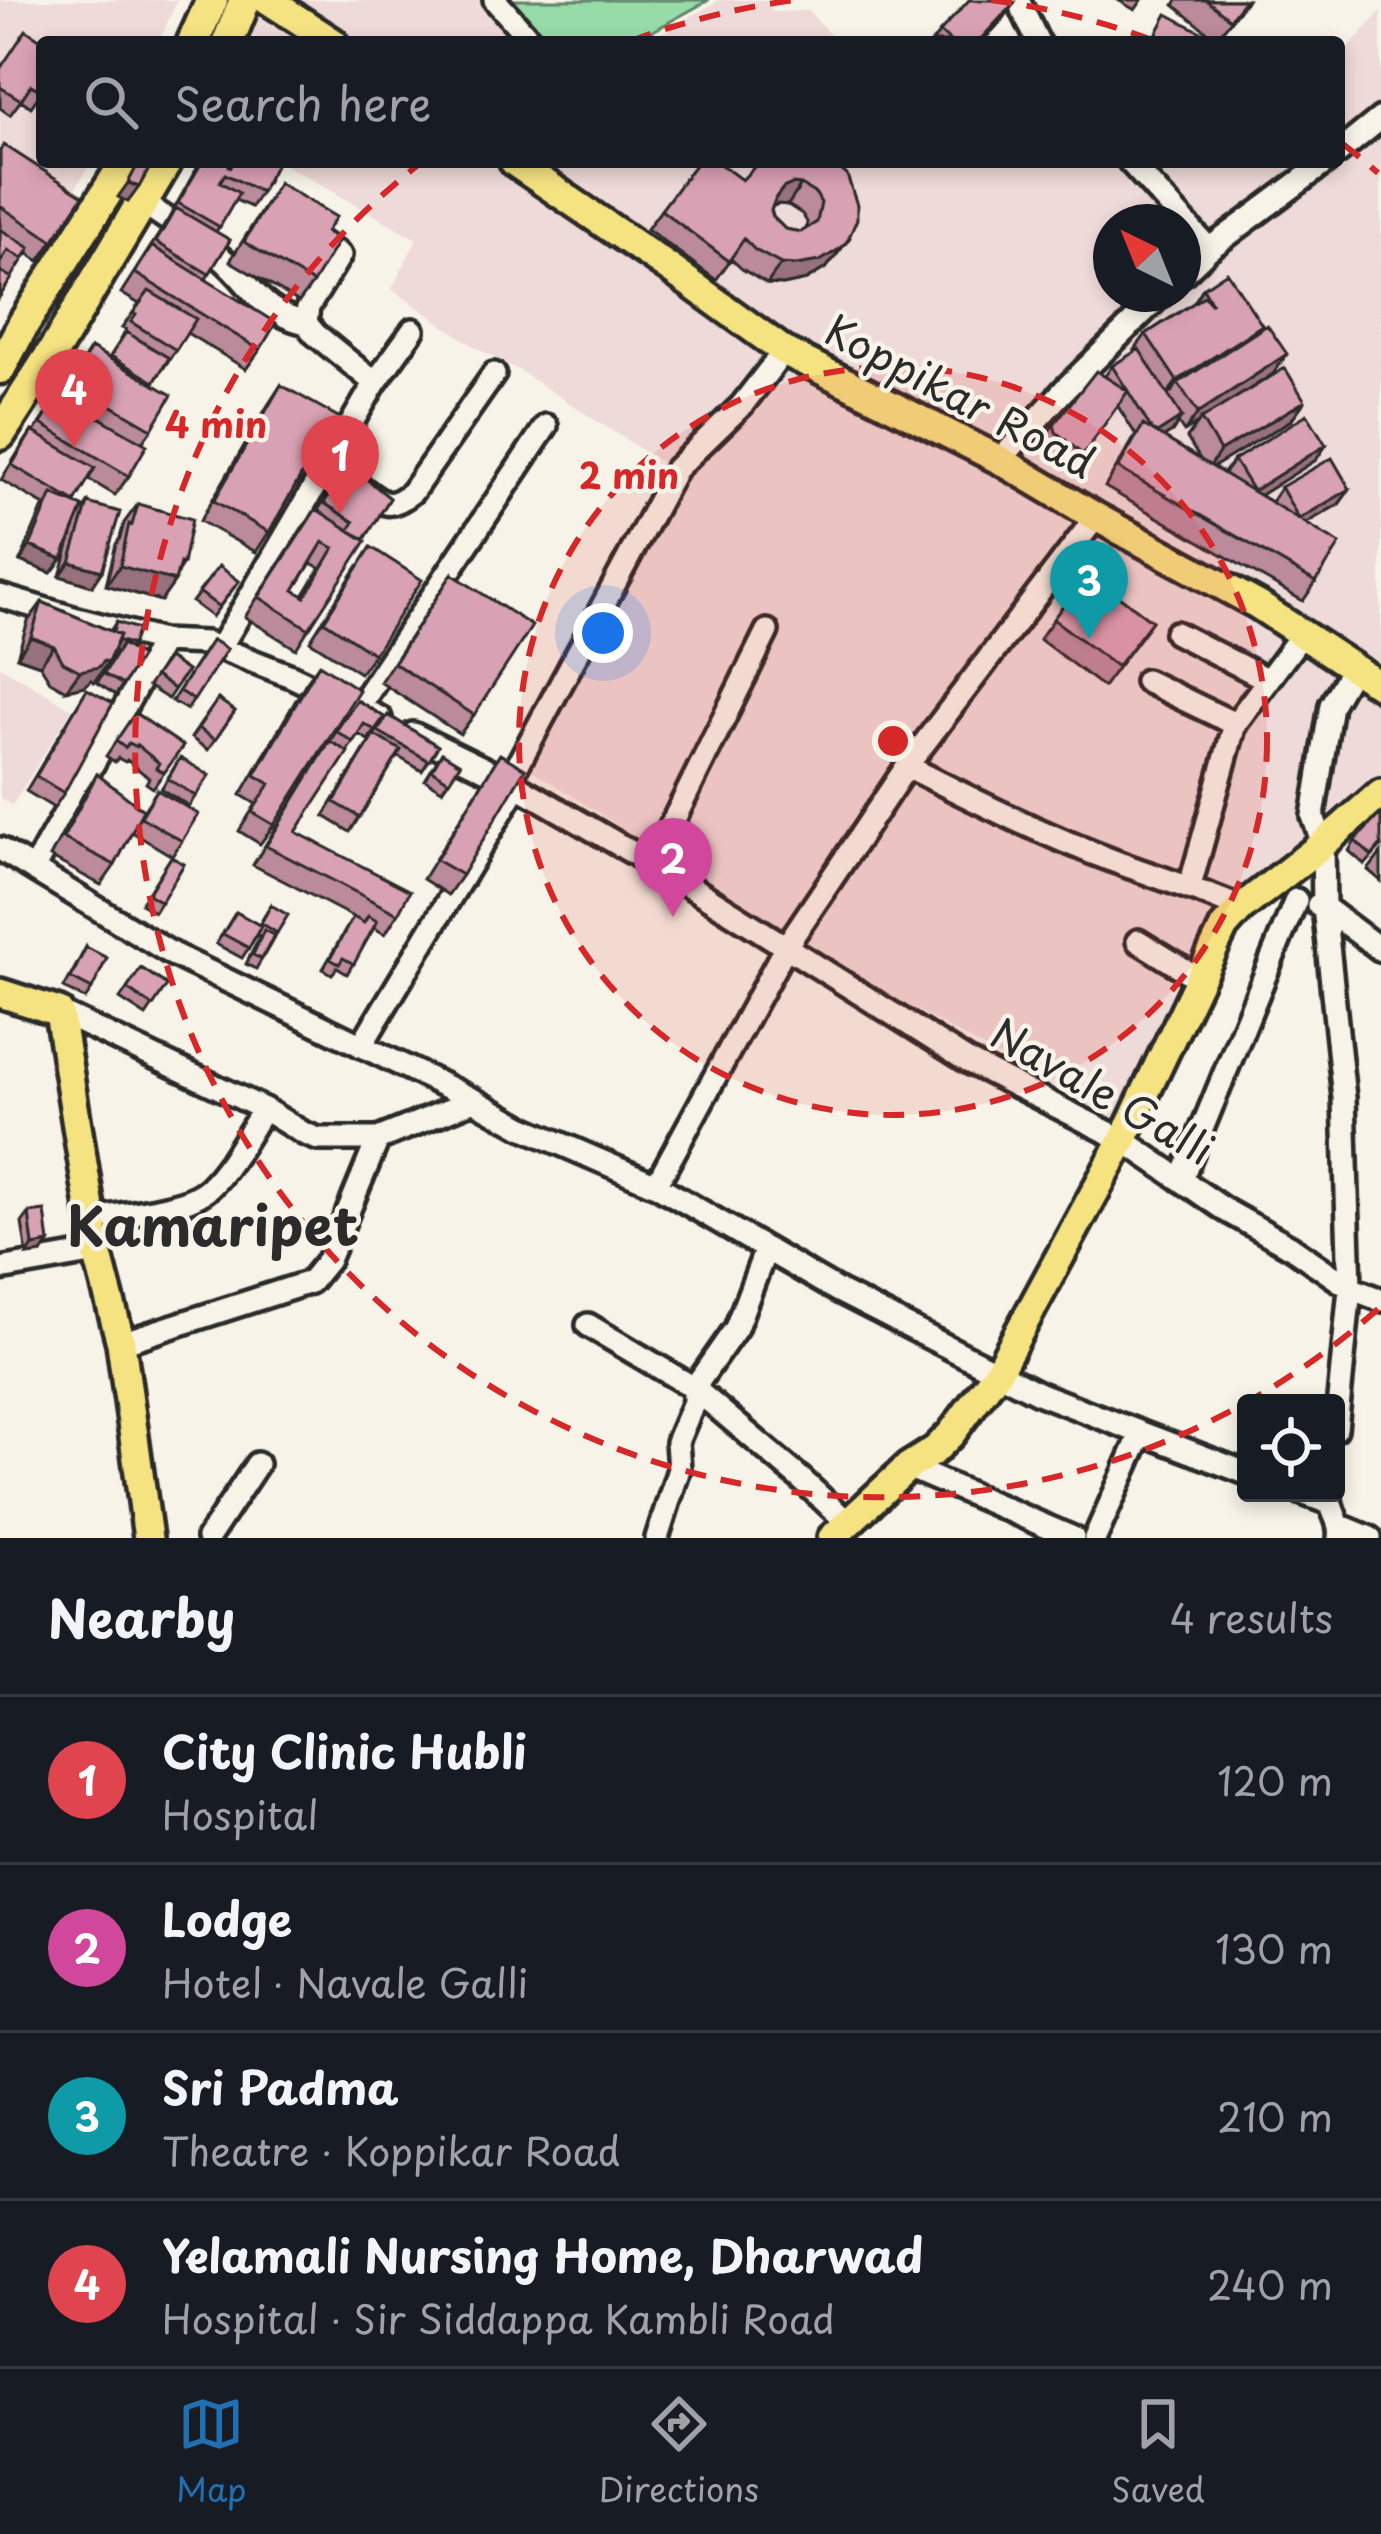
<!DOCTYPE html>
<meta charset="utf-8">
<style>
:root{--surface:#171b24;--page:#242831;--text:#f1f3f6;--muted:#9ea1a6;--line:#363941;--accent:#1f6fb2}
body{margin:0;font-family:"Playpen Sans",sans-serif;background:var(--page);color:var(--text)}
.controls{position:absolute;right:36px;bottom:36px;display:grid;overflow:hidden;border-radius:12px;box-shadow:0 6px 18px #0003}
.controls button{width:108px;height:108px;display:grid;place-items:center;padding:0;border:0;border-bottom:3px solid var(--line);background:var(--surface);color:var(--text);font:60px sans-serif}
.compass{position:absolute;left:1093px;top:204px;width:108px;height:108px;border-radius:50%;background:var(--surface);box-shadow:0 6px 18px #0003;rotate:317deg}
.you{position:absolute;left:603px;top:633px;width:42px;height:42px;margin:-30px;border:9px solid #fff;border-radius:50%;background:#1a73e8;box-shadow:0 0 0 18px #1a73e833}
.badge{display:grid;place-items:center;width:78px;height:78px;border-radius:50%;background:var(--accent);color:#fff;font-size:39px;font-weight:700}
.pin{position:absolute;translate:-50% -99px;filter:drop-shadow(0 3px 6px #0008)}
.pin::after{content:'';position:absolute;top:63px;width:42px;height:36px;background:inherit;clip-path:polygon(0 0,100% 0,50% 100%)}
.list{margin:0;padding:0;list-style:none}
h2{display:flex;justify-content:space-between;align-items:center;height:156px;margin:0;padding:0 48px;font-size:51px}
h2 small{font-size:39px;font-weight:400;color:var(--muted)}
.list li{display:grid;grid-template-columns:78px 1fr auto;gap:36px;align-items:center;box-sizing:border-box;height:168px;padding:0 48px;border-top:3px solid var(--line)}
.list b{display:block;font-size:45px;white-space:nowrap}
.list p{margin:0;font-size:39px;white-space:nowrap;color:var(--muted)}
.list em{font-size:39px;font-style:normal;color:var(--muted)}
.icon{flex:none;width:66px;height:66px;fill:none;stroke:currentColor;stroke-width:2;stroke-linecap:round;stroke-linejoin:round}
.map{position:relative;flex:none;width:1381px;height:1538px;overflow:hidden}
.search{position:absolute;background:var(--surface);box-shadow:0 6px 18px #0003;left:36px;right:36px;top:36px;height:132px;display:flex;align-items:center;gap:30px;box-sizing:border-box;padding:0 42px;border-radius:12px;color:var(--muted);font-size:45px}
.sheet{height:828px;background:var(--surface)}
nav{display:flex;justify-content:space-around;align-items:center;box-sizing:border-box;height:168px;border-top:3px solid var(--line);background:var(--surface);font-size:33px;color:var(--muted)}
nav a{display:grid;justify-items:center;gap:6px}
nav .on{color:var(--accent)}
.map>svg:first-child{display:block}
.built{fill:#eedad8;fill-rule:evenodd}
.green{fill:#96dba8;stroke:#60836a;stroke-width:3}
.lines{fill:none;stroke-linecap:round;stroke-linejoin:round}
.minor-casing{stroke:#2b2b2b;stroke-width:30}
.major-casing{stroke:#2b2b2b;stroke-width:36}
.highway-casing{stroke:#2b2b2b;stroke-width:39}
.minor{stroke:#f7f3e8;stroke-width:21}
.major{stroke:#f5e382;stroke-width:27}
.highway{stroke:#f5e382;stroke-width:30}
.wall{fill:#bb8a9b;stroke:#2b2b2b;stroke-width:3;fill-rule:evenodd}
.shaded-wall{fill:#98717e;stroke:#2b2b2b;stroke-width:3}
.building{fill:#d9a1b4;stroke:#2b2b2b;stroke-width:3;fill-rule:evenodd}
.ring{fill:none;stroke:#d62828;stroke-width:6;stroke-dasharray:21 15}
.labels{text-anchor:middle;stroke-width:9;stroke-linejoin:round;paint-order:stroke}
.street-label{font-size:42px;fill:#2b2b2b;stroke:#f7f3e8}
.district-label{font-size:54px;font-weight:bold;fill:#2b2b2b;stroke:#f7f3e8}
.centre{fill:#d62828;stroke:#f7f3e8;stroke-width:6}
.ring-label{font-size:36px;text-anchor:middle;font-weight:bold;fill:#d62828;stroke:#f7f3e8;stroke-width:9;stroke-linejoin:round;paint-order:stroke}
</style>
<div class="map">
<svg width="1381" height="1538" viewBox="0 0 1381 1538">
<rect width="100%" height="100%" fill="#f7f3e8"/>
<filter id="ink" filterUnits="userSpaceOnUse"><feTurbulence type="fractalNoise" baseFrequency=".00833" numOctaves="2"/><feDisplacementMap in="SourceGraphic" scale="24" xChannelSelector="R" yChannelSelector="G"/><feConvolveMatrix kernelMatrix="1 2 1 2 8 2 1 2 1" color-interpolation-filters="sRGB"/></filter>
<g filter="url(#ink)">
<path class="built" d="M0 0H177L159 42H42V162H92L71 195 0 154Z
M250 0H504L545 42H236Z
M720 0H765L774 12 808 11 837 42H646Z
M1381 11V793L1257 891 1120 1125 809 949 527 767 682 476 520 371 475 347 392 289 417 239 280 162H1259L1261 167 1265 162H1339V59ZM1111 222H1183V294H1111Z
M0 666 72 709 12 805 0 798Z"/>
<path class="green" d="M508 0H709L633 42H548Z"/>
<g class="lines">
<g class="minor-casing">
<path id="minor" d="M495 0 532 42
M1018 0 1038 42
M1339 152 1381 118
M1130 162 1209 249
M142 202C168 220 195 237 219 256 255 286 257 311 306 323
M311 236 340 255 308 307 306 323 315 334 375 383
M1183 274 1209 249 1326 162
M1000 460 1065 389 1162 294
M362 488C383 504 389 511 412 492L494 374
M0 596 77 619 162 641 206 643 291 676 380 718
M1176 633 1268 680
M220 648 375 383 413 330
M1146 681 1235 724
M358 708 546 426
M413 734 509 781 683 882 969 1062 1123 1140 1225 1210 1291 1247 1350 1288 1381 1300
M907 766C977 802 1046 836 1119 863 1160 878 1201 891 1241 908
M509 781 676 469 742 405 784 351
M0 849 172 954 474 1100
M652 864 767 631
M34 868 162 641
M1190 886 1235 724 1303 633
M1318 905 1324 907 1381 950
M1138 941 1201 980
M59 1012 264 1109 303 1133 318 1139H378L474 1100 522 1127 656 1185 838 1291 1040 1394 1246 1473
M361 1046 517 786
M1181 1180 1296 900
M656 1185 785 948 907 766 1096 517
M93 1219C125 1213 187 1210 210 1187 230 1168 248 1133 264 1109
M0 1269 97 1252
M588 1325 694 1388 800 1478 847 1522
M121 1343 310 1282 328 1260 378 1139
M1336 1429 1350 1288 1344 1098 1324 907 1323 844 1313 816 1331 705 1353 667
M908 1467 1073 1538
M1302 1493 1329 1503
M1330 1493C1328 1511 1342 1519 1339 1538
M1341 1526 1370 1538
M208 1538 257 1464
M657 1538 679 1469 677 1442 694 1402V1388L736 1328 766 1249
M1095 1538 1141 1434"/>
</g>
<g class="major-casing">
<path id="major" d="M268 0 333 42
M514 162 669 268 784 351 1000 460 1096 517 1258 605 1381 686
M0 993 59 1012 97 1252 121 1343 148 1538
M832 1538 908 1467 935 1450 951 1434 998 1371 1123 1140 1224 927 1241 908 1323 844 1381 793"/>
</g>
<g class="highway-casing">
<path id="highway" d="M193 42 212 0
M228 42 245 0
M0 368 24 323 126 162
M0 434 58 344 166 162"/>
</g>
<use href="#minor" class="minor"/>
<use href="#major" class="major"/>
<use href="#highway" class="highway"/>
</g>
<path class="wall" d="M1118 0H1142L1135 10Z
M1177 0H1247L1216 39 1174 5Z
M1014 3 1004 18 982 42H932L940 32Z
M0 68 42 91 31 107 21 100 10 115 0 108Z
M0 151 83 196 39 261 27 253 0 296Z
M200 162H277L261 192 251 207 235 200 216 232 230 240 206 279 260 350 246 369 187 333 153 384 152 429 142 443 129 476 115 495 88 479 74 503 80 514 88 503 92 586 60 576 74 528 62 559 51 573 20 561 44 505 1 480 22 446 32 431 34 432 59 394 61 395 91 348 109 358 122 338 126 329 122 328 139 304 121 293 169 218Z
M832 162 848 240 827 267 806 280 783 285 767 284 742 269 731 259 716 280 647 229 661 210 742 180ZM778 204 788 205 802 214 807 222 806 229 801 232 785 229 773 217 771 210 773 206Z
M279 183 326 232 313 283 299 302 230 261Z
M1203 288 1258 331 1273 374 1242 394 1291 420 1213 467 1224 473 1234 460 1326 445 1316 460 1259 495 1271 502 1281 487 1350 489 1339 504 1306 523 1316 582 1303 601 1105 487 1136 435 1117 405 1072 470 1045 447 1044 439 1054 424 1105 376 1112 366 1137 351 1135 349 1146 334 1193 304ZM1178 423 1184 432 1198 423 1187 438 1200 459 1163 437 1172 432Z
M281 385 312 467 298 486 296 485 269 532 256 552 200 521 268 405Z
M348 464 390 498 296 649 245 617 302 528 318 510ZM311 563 320 568 303 596 294 590Z
M138 504 177 573 175 581 161 601 106 585 116 544 120 538 124 523Z
M219 566 239 581 212 617 192 602Z
M357 567 374 654 360 673 310 641Z
M1088 573 1152 621 1103 687 1039 639Z
M452 574 474 715 460 734 380 682Z
M42 602 110 631 116 622 132 645 130 649 141 656 116 695 97 683 116 652 113 651 94 682 91 680 85 686 66 690 50 681 40 665 17 657 28 621Z
M212 640 227 649 187 710 172 701Z
M168 658 187 671 168 699 148 686Z
M319 664 274 825 260 844 239 831 256 804 241 795 305 684Z
M87 689 64 793 54 808 26 791Z
M218 699 235 711 208 750 191 738Z
M357 700 384 717 368 740 358 734 296 832 398 914 385 934 374 928 347 974 337 968 332 974 323 969 353 917 253 865 317 761Z
M135 713 183 746 153 788 146 783 149 778 127 760 125 762 118 758 115 762 106 756Z
M388 715 438 746 422 771 397 756 350 832 324 816 364 750Z
M442 753 460 764 442 790 425 780Z
M500 754 462 875 448 895 423 879Z
M180 758 209 775 189 806 161 789Z
M97 774 140 816 157 790 182 841 172 856 132 832 115 865 101 885 50 857 84 793Z
M1355 841 1381 847 1365 865 1349 851Z
M1381 853V881L1368 870Z
M171 857 184 864 154 912 141 904Z
M271 905 277 933 256 969 246 964 260 936 257 935 242 958 216 944 236 912 259 925Z
M86 947 92 989 85 999 64 988Z
M141 968 167 985 146 1016 120 999Z
M29 1213 42 1253 27 1255 22 1223Z"/>
<path class="shaded-wall" d="M1014 3 1004 18 982 42H978Z
M128 183 139 187 128 202 118 197Z
M792 184 801 185 788 205 778 204 769 208 762 216 783 188Z
M848 240 827 267 806 280 783 285 767 284 781 264Z
M1262 325 1252 340 1178 383 1172 392 1166 396 1177 381Z
M1287 354 1273 374 1202 420 1201 419 1198 423 1184 432 1198 413Z
M1305 401 1291 420 1207 471 1220 451Z
M1182 417 1172 432 1145 449 1155 434Z
M1326 445 1316 460 1243 506 1253 491Z
M1350 489 1339 504 1289 533 1299 519Z
M30 546 62 559 51 573 20 561Z
M70 562 102 571 92 586 60 576Z
M180 563 183 564 172 581H175L161 601 106 585 120 566Z
M31 637 54 646 40 665 17 657Z
M111 638 132 645 125 655 104 648Z
M104 661 108 662 94 682 91 680 85 686 66 690 80 671Z
M49 1243 42 1253 27 1255 33 1246Z"/>
<path class="building" d="M969 0H1010L1014 3 978 42H951L940 32Z
M1206 0H1245L1230 19Z
M1167 14 1220 42H1152Z
M26 30 44 42H42V91L31 85 21 100 0 87V69Z
M4 145 83 196 53 241 0 206V151Z
M139 162H153L139 187 128 183Z
M202 162H231L229 166 231 167 233 162H277L261 192 225 174 220 182 239 193 220 227 178 203Z
M697 162H717L742 180 759 162H832L847 175 857 205V219L848 240 841 248 820 261 796 265 781 264 755 250 744 239 729 261 661 210ZM792 184 801 185 816 194 821 203 817 222 801 232 785 229 773 217 771 210 776 197 783 188Z
M279 183 336 217 326 232 339 240 313 283 244 242Z
M176 208 230 240 209 274 156 242Z
M0 229 30 248 23 259 8 250 0 263Z
M152 246 276 323 260 350 135 273Z
M0 271 12 278 0 296Z
M1227 272 1262 325 1177 381 1146 334 1204 296 1212 304 1203 288Z
M149 291 196 319 176 350 131 322 136 315 133 313Z
M1267 325 1287 354 1198 413 1178 383Z
M126 332 169 358 154 382 111 356Z
M91 348 172 395 152 429 71 382Z
M1139 349 1182 417 1157 433 1152 430 1128 391 1083 455 1056 432 1054 424 1096 371 1128 391 1112 366Z
M1285 368 1305 401 1220 451 1201 419Z
M281 385 340 418 312 467 308 464 269 532 214 501Z
M59 394 147 445 129 476 41 424Z
M1307 414 1326 445 1253 491 1234 460Z
M1143 425 1340 544 1316 582 1118 468Z
M32 431 95 468 75 502 12 465Z
M1332 458 1350 489 1299 519 1281 487Z
M348 464 390 498 365 539 349 530 354 522 324 503Z
M52 494 83 507 62 559 30 546Z
M88 503 120 512 102 571 70 562Z
M138 504 192 519 183 564 180 563 175 581 120 566 129 524 132 525Z
M316 509 366 541 309 629 259 597ZM323 542 334 548 305 597 294 590Z
M371 547 422 580 374 654 324 621Z
M219 566 239 581 219 607 199 592Z
M1088 573 1152 621 1117 667 1053 619Z
M452 574 532 626 474 715 394 663Z
M42 602 120 635 108 662 104 661 99 667 80 671 63 662 54 646 31 637Z
M116 622 138 629 132 645 118 640 120 635 113 632Z
M212 640 227 649 194 700 179 691Z
M122 644 141 656 123 685 104 674Z
M168 658 187 671 174 689 155 676Z
M319 664 359 690 274 825 252 812 270 784 255 775Z
M87 689 113 703 64 793 36 776Z
M218 699 235 711 215 740 198 728Z
M357 700 384 717 375 730 364 724 353 742 336 731Z
M135 713 183 746 164 773 156 768 159 763 137 745 136 747 129 743 125 748 116 741Z
M388 715 438 746 429 761 378 731Z
M374 735 401 750 360 817 334 802Z
M330 741 348 752 296 832 410 891 398 914 266 846Z
M442 753 460 764 449 781 432 770Z
M500 754 525 769 462 875 436 860Z
M180 758 209 775 196 796 168 779Z
M97 774 143 810 115 865 63 838Z
M157 790 198 814 182 841 141 817Z
M1379 815 1381 817V845L1372 856 1355 841Z
M171 857 184 864 161 902 148 894Z
M271 905 288 915 277 933 261 923Z
M236 912 261 926 249 948 223 934Z
M368 916 377 921 354 964 343 958 339 964 330 959 353 917 364 923Z
M264 930 274 935 262 959 253 955Z
M86 947 107 958 92 989 71 978Z
M141 968 167 985 153 1006 127 989Z
M45 1211 49 1243 33 1246 29 1213Z"/>
</g>
<circle cx="893" cy="741" r="374" fill="#d62828" fill-opacity=".12"/>
<g class="ring">
<circle cx="893" cy="741" r="374"/>
<path d="M1378 1309A747 747 0 1 1 418 165M631 41A747 747 0 0 1 795 0M991 0A747 747 0 0 1 1155 41M1343 144A747 747 0 0 1 1378 173"/>
</g>
<g class="labels">
<g class="street-label">
<text transform="translate(960 397) rotate(28)" y="15">Koppikar Road</text>
<text transform="translate(1102 1092) rotate(30)" y="15">Navale Galli</text>
</g>
<g class="district-label">
<text x="213" y="1246">Kamaripet</text>
</g>
</g>
<circle cx="893" cy="741" r="18" class="centre"/>
<g class="ring-label">
<text x="216" y="438">4 min</text>
<text x="629" y="489">2 min</text>
</g>
</svg>
<div class="controls">
<button><svg class="icon" aria-label="locate" viewBox="0 0 24 24"><circle cx="12" cy="12" r="6"/><path d="M12 2v4M12 18v4M2 12h4M18 12h4"/></svg></button>
</div>
<svg class="compass" viewBox="-18 -18 36 36"><path d="M0-13l5 13h-10z" fill="#e53935"/><path d="M0 13l5-13h-10z" fill="#9ea1a6"/></svg>
<div class="you"></div>
<div class="pin badge" style="left:340px;top:514px;background:#e0444e">1</div>
<div class="pin badge" style="left:673px;top:917px;background:#d1479c">2</div>
<div class="pin badge" style="left:1089px;top:639px;background:#0f9aa8">3</div>
<div class="pin badge" style="left:74px;top:448px;background:#e0444e">4</div>
<div class="search"><svg class="icon" aria-label="search" viewBox="0 0 24 24"><circle cx="10" cy="10" r="6"/><path d="M15 15l6 6"/></svg>Search here</div>
</div>
<section class="sheet">
<h2>Nearby<small>4 results</small></h2>
<ul class="list">
<li><span class="badge" style="background:#e0444e">1</span><div><b>City Clinic Hubli</b><p>Hospital</p></div><em>120 m</em></li>
<li><span class="badge" style="background:#d1479c">2</span><div><b>Lodge</b><p>Hotel · Navale Galli</p></div><em>130 m</em></li>
<li><span class="badge" style="background:#0f9aa8">3</span><div><b>Sri Padma</b><p>Theatre · Koppikar Road</p></div><em>210 m</em></li>
<li><span class="badge" style="background:#e0444e">4</span><div><b>Yelamali Nursing Home, Dharwad</b><p>Hospital · Sir Siddappa Kambli Road</p></div><em>240 m</em></li>
</ul>
</section>
<nav>
<a class="on"><svg class="icon" aria-label="map" viewBox="0 0 24 24"><path d="M3 6l6-2 6 2 6-2v14l-6 2-6-2-6 2zM9 4v14M15 6v14"/></svg>Map</a>
<a><svg class="icon" aria-label="directions" viewBox="0 0 24 24"><path d="M12 3l9 9-9 9-9-9zM9 14v-3h6M13 9l2 2-2 2"/></svg>Directions</a>
<a><svg class="icon" aria-label="saved" viewBox="0 0 24 24"><path d="M7 4h10v16l-5-4-5 4z"/></svg>Saved</a>
</nav>
